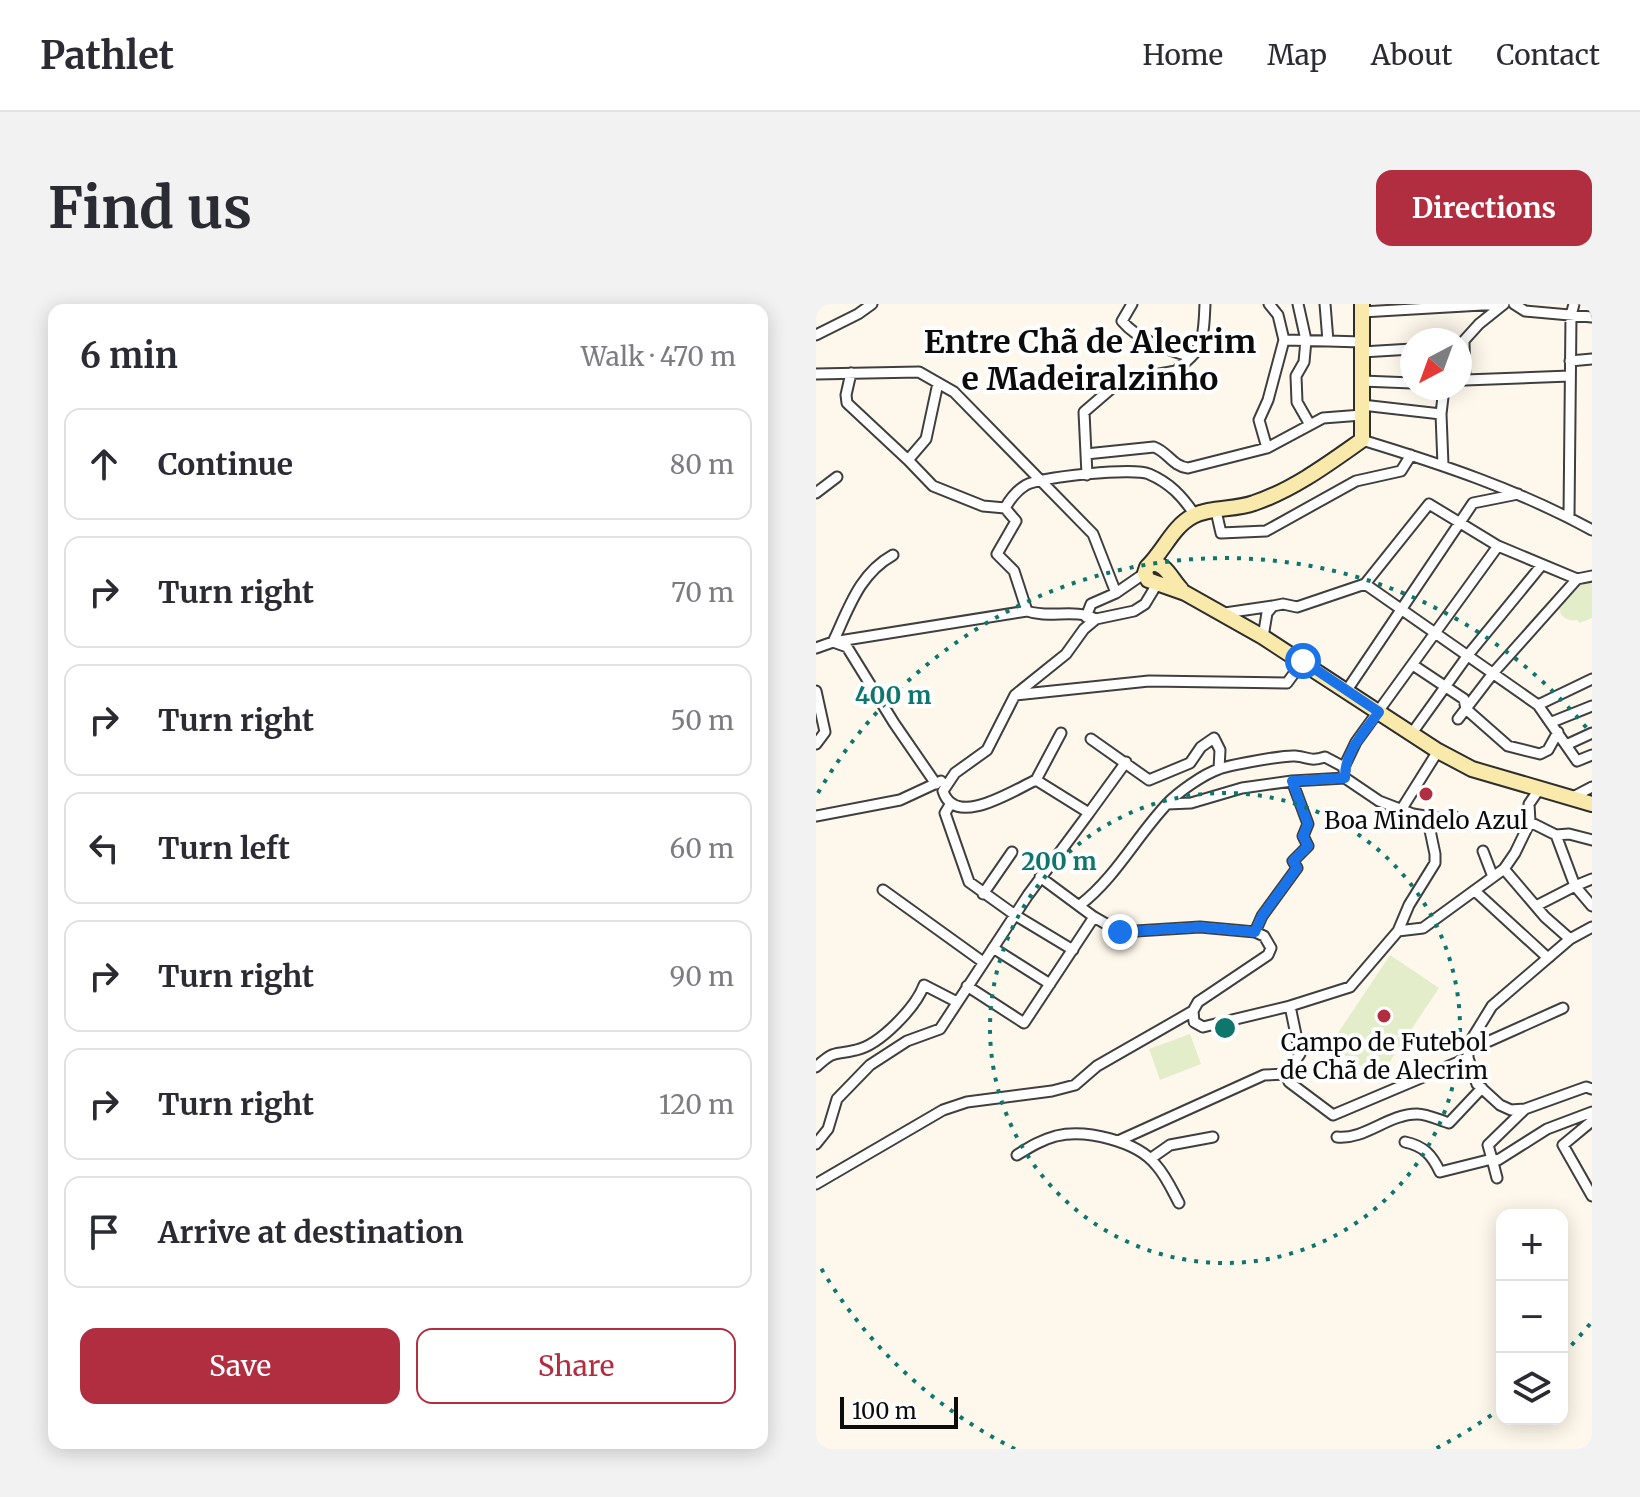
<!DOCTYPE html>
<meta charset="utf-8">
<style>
:root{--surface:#fff;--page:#f2f2f3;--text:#2b2b33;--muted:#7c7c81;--line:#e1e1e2;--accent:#b12e41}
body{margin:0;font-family:Merriweather,serif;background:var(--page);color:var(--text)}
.controls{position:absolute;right:24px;bottom:24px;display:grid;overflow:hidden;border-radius:16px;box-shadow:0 4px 20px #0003}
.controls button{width:72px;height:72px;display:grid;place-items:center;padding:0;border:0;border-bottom:2px solid var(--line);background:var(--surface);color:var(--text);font:40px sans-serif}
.compass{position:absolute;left:584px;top:24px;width:72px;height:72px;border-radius:50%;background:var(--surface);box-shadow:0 4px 20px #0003;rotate:221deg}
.scale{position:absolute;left:24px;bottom:20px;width:118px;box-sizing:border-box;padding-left:8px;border:4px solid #0c0c0c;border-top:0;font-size:22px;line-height:28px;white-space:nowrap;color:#0c0c0c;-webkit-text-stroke:6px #fff;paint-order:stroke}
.stop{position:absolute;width:24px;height:24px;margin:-18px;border:6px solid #1a73e8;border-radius:50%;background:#fff}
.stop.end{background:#1a73e8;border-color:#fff;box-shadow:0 2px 8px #0008}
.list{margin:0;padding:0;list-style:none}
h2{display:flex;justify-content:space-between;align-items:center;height:104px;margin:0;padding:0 32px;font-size:34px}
h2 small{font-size:26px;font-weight:400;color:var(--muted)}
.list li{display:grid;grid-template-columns:52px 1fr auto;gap:24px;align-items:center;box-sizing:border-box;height:112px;margin:0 16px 16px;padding:0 16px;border:2px solid var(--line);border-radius:16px}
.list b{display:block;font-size:30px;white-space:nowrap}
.list em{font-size:26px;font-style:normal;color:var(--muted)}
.actions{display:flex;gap:16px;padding:24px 32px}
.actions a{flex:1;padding:18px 0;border:2px solid var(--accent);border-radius:16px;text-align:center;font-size:28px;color:var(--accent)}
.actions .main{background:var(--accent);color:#fff}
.icon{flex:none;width:44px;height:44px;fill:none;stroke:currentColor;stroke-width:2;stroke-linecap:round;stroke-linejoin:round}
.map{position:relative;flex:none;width:776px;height:1145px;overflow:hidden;border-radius:16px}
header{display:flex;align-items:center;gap:48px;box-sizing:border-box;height:112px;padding:0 40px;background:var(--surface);border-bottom:2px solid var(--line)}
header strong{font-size:38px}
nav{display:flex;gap:44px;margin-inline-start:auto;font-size:28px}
.intro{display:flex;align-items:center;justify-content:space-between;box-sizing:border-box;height:192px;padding:0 48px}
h1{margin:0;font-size:56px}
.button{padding:20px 36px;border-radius:16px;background:var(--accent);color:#fff;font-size:28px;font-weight:700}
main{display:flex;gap:48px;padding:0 48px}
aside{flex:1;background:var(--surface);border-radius:16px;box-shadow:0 4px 20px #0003}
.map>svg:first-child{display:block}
.pitch{fill:#e4edc9}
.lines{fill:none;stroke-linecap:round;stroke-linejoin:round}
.street-casing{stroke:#3f3f3f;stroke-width:13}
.secondary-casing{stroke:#2e2e2e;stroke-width:18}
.street{stroke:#fff;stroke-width:9}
.secondary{stroke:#f9e9ab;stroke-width:14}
.route{stroke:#1a73e8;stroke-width:10}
.ring{fill:none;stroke:#0f766e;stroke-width:4;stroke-dasharray:4 8}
.poi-dot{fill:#b12e41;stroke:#fff;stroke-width:3}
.labels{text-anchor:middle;stroke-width:8;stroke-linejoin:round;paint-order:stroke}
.poi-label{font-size:24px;fill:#0c0c0c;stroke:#fff}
.district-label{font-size:32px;font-weight:bold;fill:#0c0c0c;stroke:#fff}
.centre{fill:#0f766e;stroke:#fff;stroke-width:4}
.ring-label{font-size:24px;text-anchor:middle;font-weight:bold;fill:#0f766e;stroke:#fff;stroke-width:8;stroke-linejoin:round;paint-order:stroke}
</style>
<header>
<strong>Pathlet</strong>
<nav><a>Home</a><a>Map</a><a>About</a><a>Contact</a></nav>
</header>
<div class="intro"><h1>Find us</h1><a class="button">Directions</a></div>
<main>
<aside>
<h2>6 min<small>Walk · 470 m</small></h2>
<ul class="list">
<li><svg class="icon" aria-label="ahead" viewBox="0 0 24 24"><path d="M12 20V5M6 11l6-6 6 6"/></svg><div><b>Continue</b></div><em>80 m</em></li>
<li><svg class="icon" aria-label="right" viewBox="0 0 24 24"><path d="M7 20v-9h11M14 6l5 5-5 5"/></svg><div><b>Turn right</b></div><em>70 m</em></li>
<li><svg class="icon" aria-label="right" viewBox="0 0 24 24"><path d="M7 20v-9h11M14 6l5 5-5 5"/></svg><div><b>Turn right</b></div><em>50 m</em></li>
<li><svg class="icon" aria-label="left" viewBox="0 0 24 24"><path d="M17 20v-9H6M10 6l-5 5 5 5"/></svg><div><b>Turn left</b></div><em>60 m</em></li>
<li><svg class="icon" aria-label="right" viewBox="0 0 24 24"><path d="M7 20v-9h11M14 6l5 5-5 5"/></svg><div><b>Turn right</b></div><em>90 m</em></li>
<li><svg class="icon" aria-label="right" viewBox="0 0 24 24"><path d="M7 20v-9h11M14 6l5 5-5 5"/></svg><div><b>Turn right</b></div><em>120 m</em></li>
<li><svg class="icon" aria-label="arrive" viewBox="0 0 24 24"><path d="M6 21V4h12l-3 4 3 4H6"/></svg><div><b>Arrive at destination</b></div></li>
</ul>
<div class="actions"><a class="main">Save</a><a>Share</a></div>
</aside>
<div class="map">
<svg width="776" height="1145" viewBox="0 0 776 1145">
<rect width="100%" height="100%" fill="#fef8ec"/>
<path class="pitch" d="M776 277V314L764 319 761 316C752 318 743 313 743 302L759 283Z
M574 651 623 684 563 774 514 741Z
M374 730 385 760 344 776 333 745Z"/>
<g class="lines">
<g class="street-casing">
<path id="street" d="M453 0 462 11 468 36 512 37
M482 0 490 36 488 58 480 72 481 98 493 119
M509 0 512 37 546 38
M698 0 709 7 776 13
M546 8 683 0
M0 31 42 10 56 0
M644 41 663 20 688 0
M546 48 596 45
M375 53C389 40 388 18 389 0
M754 57 776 55
M35 69 30 91 31 99 92 156
M0 70 103 68 138 88 277 230 300 289
M644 76H649L648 39
M649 76 754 72
M546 77 596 79
M122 79 110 135 92 156 117 182 167 202 189 204C194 195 200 187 210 181 224 173 319 163 333 170 354 179 366 192 379 211
M546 101 625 110 627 161
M625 110 628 84
M546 136C625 160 703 186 776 226
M451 144 443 116 452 96 468 36
M270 150 338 143C352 148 356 162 372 164L451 144 507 114 546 111
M271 171 268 108 304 77 360 67 375 53C350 45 323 37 306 17L316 0
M0 189 21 173
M189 204 200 217 181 250 198 267 211 307
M400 207 405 229 450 227 540 177 585 167 595 151
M753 213 755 11 758 0
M761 275 776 272
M549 280 722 401 761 457 776 451
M409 309 457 302
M270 313 275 300 300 289 329 269
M447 333 451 309 457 302 467 300 481 303 549 280 613 200 682 242 761 275 678 368 642 415
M17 338 211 307C233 315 259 304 280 315
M17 338C33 304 43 270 77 251
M0 344 17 338 31 343 78 419 120 480
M597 361 648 395 650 405 692 442 724 450 732 446 742 428
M531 386 657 199 702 190
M0 387 9 428 0 440
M199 391 333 377 471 379 487 357
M722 401 776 375
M736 418 776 402
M596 429 652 351 725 262
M275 435 333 476 374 459 385 443 398 434 404 446 403 465
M750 441 776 429
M528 463 540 438 682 242
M220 476 245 429
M755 494 776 483
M135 499 129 509 153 578 199 611 257 646
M351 500C362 488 388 470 403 465 414 461 468 451 479 452 493 453 493 458 509 453L528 463V467
M585 506 622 447
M273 509 310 458
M0 512 84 496 125 477
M714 518 740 531 759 582 720 602
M740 531 753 530 776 536
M667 547 677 573
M688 565 729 613 754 635
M776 575 759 582 776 602
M67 586 167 658
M659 587 732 654
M167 590 196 548
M264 601C300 573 320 533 351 500L375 499 426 484 476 477 529 474 563 497 597 510 627 515 639 513
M776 623 754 635 676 702 652 741V754L661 780 684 801 695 806 709 805 770 783 776 785
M582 627 593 601 619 559V550L611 512
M439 628 446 612 481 564 477 557 492 542 487 532 492 520 476 477
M177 644 234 680
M151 682 208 719 278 613
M474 702 484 750 470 770 473 778 517 811 652 754
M377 707 378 718 387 723 474 702 534 683 582 627 607 624 688 565 699 549 714 518 713 500 724 484
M652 741 669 739 747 704
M0 763C20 745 16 752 40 746 64 741 100 703 108 681L141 698
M776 817 747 841 776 892
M521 833C549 836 572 810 601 810 611 810 623 816 633 819L666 784
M302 837 448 771 470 770
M589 838C608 842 616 851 624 868L676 855 672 841 709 805
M0 840 12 825 21 795 54 761 91 737 124 725 212 591 273 509 220 476C198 486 139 525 127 487L139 469 171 446 199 391 250 350 268 325 280 315 318 307 329 300 341 280
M201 851C214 843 225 836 240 832 270 825 321 837 340 861 350 872 356 886 363 899
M334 855 354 841 397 833
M681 874 676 855 682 856 731 825 776 808
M0 880 127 806 151 798 236 787 259 781 281 762 377 707 382 698 452 651 455 644 448 632 439 628 384 623 304 628 278 613 224 573"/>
</g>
<g class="secondary-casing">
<path id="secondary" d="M546 0V136C512 160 477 186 438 199 419 206 394 203 377 212 356 223 348 247 331 263L329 269 332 276 369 289 447 333 622 447 656 465 776 500
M334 260C349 257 355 275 365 285"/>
</g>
<use href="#street" class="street"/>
<use href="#secondary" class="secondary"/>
</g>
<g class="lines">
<path class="route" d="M304 628 384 623 439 628 446 612 481 564 477 557 492 542 487 532 492 520 476 477 529 474C528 448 549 427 563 408L487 357"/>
</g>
<g class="ring">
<circle cx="409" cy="724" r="235"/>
<path d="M774 1020A470 470 0 0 1 747 1050M685 1104A470 470 0 0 1 619 1145M199 1145A470 470 0 0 1 2 959M2 489A470 470 0 0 1 774 428"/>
</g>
<g class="poi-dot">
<circle cx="610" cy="490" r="8"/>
<circle cx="568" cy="712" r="8"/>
</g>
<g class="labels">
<g class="poi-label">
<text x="610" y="525">Boa Mindelo Azul</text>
<text x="568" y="747">Campo de Futebol<tspan x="568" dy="28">de Chã de Alecrim</tspan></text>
</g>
<g class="district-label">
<text x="274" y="49">Entre Chã de Alecrim<tspan x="274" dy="37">e Madeiralzinho</tspan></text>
</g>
</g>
<circle cx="409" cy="724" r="12" class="centre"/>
<g class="ring-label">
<text x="77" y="400">400 m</text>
<text x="243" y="566">200 m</text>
</g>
</svg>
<div class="controls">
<button>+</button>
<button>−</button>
<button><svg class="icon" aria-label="layers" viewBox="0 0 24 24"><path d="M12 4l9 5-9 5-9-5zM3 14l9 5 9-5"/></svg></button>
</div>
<svg class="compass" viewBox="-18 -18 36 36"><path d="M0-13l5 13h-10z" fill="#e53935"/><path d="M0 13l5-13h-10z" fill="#7c7c81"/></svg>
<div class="scale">100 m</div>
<div class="stop" style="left:487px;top:357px"></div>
<div class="stop end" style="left:304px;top:628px"></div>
</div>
</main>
